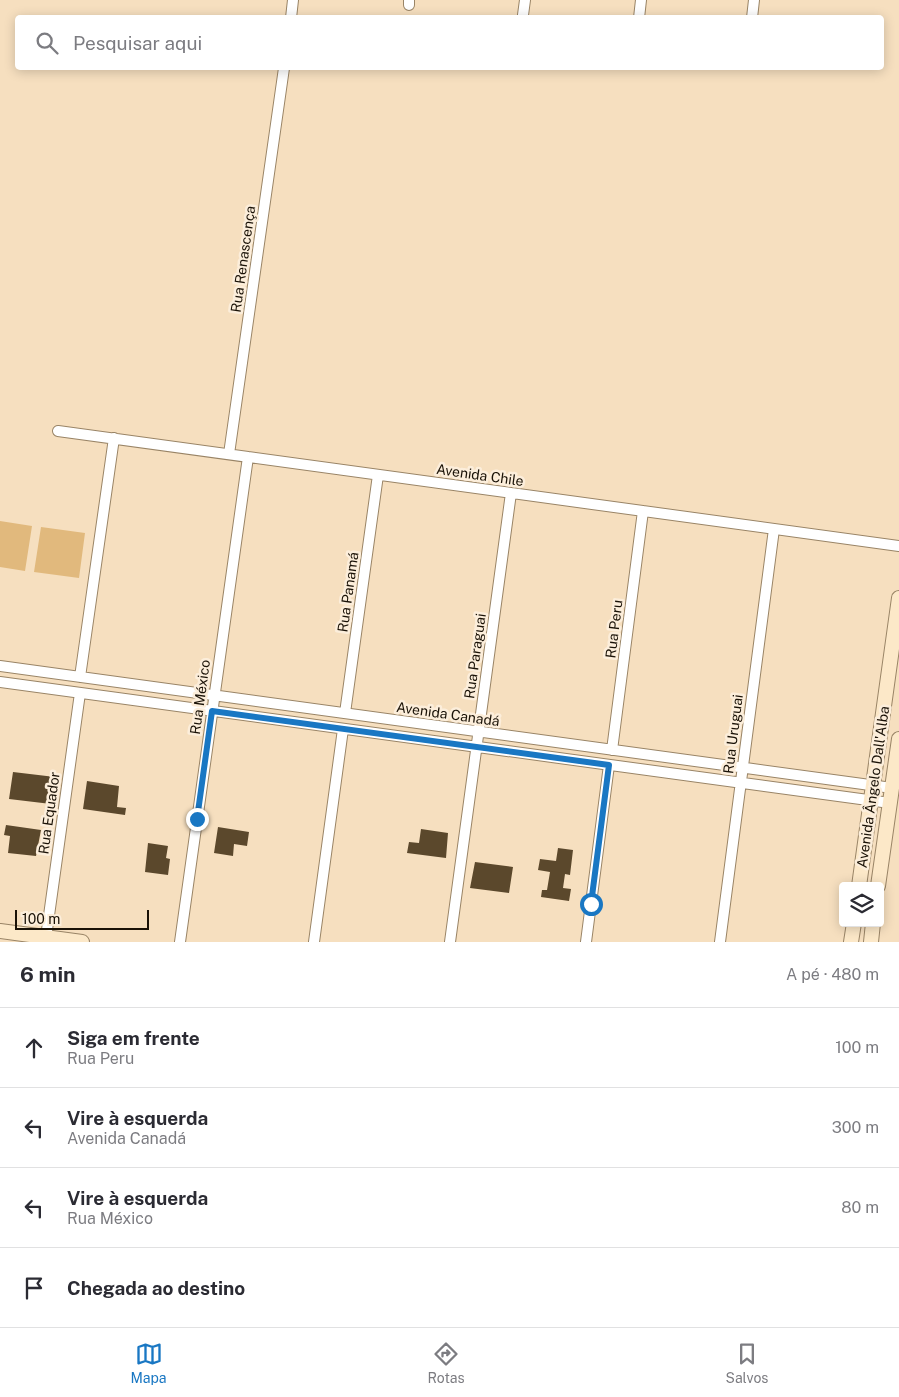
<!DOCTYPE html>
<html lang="pt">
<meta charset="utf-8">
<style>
:root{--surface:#fff;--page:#f7f7f7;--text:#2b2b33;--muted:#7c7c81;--line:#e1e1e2;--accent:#1977c3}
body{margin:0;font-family:"Public Sans",sans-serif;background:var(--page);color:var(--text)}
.controls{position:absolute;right:15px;bottom:15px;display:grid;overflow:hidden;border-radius:5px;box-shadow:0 2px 12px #0003}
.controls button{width:45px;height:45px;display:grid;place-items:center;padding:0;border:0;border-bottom:1px solid var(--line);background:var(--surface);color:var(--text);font:25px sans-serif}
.scale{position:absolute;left:15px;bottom:12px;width:134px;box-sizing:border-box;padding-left:5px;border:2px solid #1a1207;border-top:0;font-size:14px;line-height:18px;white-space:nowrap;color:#1a1207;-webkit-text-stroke:4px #fceedb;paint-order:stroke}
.stop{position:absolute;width:15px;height:15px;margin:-11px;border:4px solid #1977c3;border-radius:50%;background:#fff}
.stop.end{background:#1977c3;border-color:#fff;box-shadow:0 1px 5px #0008}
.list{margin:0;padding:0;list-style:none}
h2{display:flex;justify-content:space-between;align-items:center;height:65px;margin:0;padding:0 20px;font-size:21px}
h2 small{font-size:16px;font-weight:400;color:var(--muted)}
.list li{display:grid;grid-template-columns:32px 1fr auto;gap:15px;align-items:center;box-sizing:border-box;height:80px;padding:0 20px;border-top:1px solid var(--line)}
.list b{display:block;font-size:19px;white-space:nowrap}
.list p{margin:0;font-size:16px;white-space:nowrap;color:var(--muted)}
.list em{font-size:16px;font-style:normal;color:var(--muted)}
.icon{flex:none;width:28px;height:28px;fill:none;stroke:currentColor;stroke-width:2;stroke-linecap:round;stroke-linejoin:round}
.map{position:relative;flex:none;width:899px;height:942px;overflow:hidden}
.search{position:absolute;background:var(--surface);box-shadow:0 2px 12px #0003;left:15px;right:15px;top:15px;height:55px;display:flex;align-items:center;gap:12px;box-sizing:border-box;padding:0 18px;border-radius:5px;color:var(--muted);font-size:19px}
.sheet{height:385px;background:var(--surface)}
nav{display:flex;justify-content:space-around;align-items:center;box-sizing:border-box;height:70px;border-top:1px solid var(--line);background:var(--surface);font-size:14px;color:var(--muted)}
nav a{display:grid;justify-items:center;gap:2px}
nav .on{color:var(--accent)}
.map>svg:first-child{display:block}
.green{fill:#e1b97d}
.building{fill:#5b482c}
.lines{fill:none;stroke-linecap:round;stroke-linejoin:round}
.minor-casing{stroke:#998466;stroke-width:12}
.secondary-casing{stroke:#998466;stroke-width:16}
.minor{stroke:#fff;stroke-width:10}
.secondary{stroke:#fce8c8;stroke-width:14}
.route{stroke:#1977c3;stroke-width:6}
.labels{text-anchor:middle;stroke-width:5;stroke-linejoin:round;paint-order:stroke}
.street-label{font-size:14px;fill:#1a1207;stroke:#fceedb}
</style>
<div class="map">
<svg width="899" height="942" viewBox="0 0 899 942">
<rect width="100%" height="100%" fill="#f6dfbf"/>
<path class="green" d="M0 521 32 526 25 571 0 567Z
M41 527 85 533 79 578 34 572Z"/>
<path class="building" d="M13 772 55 777 51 804 9 799Z
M87 781 119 786 117 807 126 808 125 815 83 809Z
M6 825 41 830 36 856 8 853 10 836 4 835Z
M218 827 249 832 247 846 234 844 233 856 214 853Z
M421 829 448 833 446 858 407 853 409 842 419 843Z
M148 843 168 846 166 858 170 859 168 875 145 872Z
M558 848 573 850 570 875 565 874 563 888 571 889 569 901 541 897 542 890H547L550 872 538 870 540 859 556 861Z
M475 862 513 867 509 893 470 888Z"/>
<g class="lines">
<g class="minor-casing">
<path id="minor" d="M409 5V0
M523 15 525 0
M291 18 293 0
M639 18 641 0
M752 18 754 0
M58 431 899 546
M229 454 284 68
M0 666 892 788
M80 677 114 438
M0 682 890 803
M345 713 378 475
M612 750 643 511
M46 937 80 693
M180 942 248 457
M314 942 343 729
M450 942 511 493
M586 942 609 765
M720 942 774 529"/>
</g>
<g class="secondary-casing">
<path id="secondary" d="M859 886 899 598
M878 886 899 739
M0 931 82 942
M851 942 854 923
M871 942 873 923"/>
</g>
<use href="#minor" class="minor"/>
<use href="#secondary" class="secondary"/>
</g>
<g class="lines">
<path class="route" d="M197 819 212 711 609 765 591 904"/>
</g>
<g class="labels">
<g class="street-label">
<text transform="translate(243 259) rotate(-82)" y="5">Rua Renascença</text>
<text transform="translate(480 475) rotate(8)" y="5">Avenida Chile</text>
<text transform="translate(348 592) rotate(-82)" y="5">Rua Panamá</text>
<text transform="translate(614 629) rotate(-83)" y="5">Rua Peru</text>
<text transform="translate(475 656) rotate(-82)" y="5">Rua Paraguai</text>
<text transform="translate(200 697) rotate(-82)" y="5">Rua México</text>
<text transform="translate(448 714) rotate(8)" y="5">Avenida Canadá</text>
<text transform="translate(733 734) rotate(-83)" y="5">Rua Uruguai</text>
<text transform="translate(873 787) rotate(-82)" y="5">Avenida Ângelo Dall'Alba</text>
<text transform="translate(49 813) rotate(-82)" y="5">Rua Equador</text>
</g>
</g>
</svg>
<div class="controls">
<button><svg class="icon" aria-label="layers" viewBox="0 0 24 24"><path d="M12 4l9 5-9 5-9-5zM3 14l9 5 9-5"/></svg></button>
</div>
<div class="scale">100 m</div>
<div class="stop" style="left:591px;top:904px"></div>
<div class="stop end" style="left:197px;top:819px"></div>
<div class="search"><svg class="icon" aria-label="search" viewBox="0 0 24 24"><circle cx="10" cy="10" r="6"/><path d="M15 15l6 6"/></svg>Pesquisar aqui</div>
</div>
<section class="sheet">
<h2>6 min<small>A pé · 480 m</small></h2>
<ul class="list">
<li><svg class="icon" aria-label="ahead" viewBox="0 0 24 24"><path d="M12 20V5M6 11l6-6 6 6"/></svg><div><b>Siga em frente</b><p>Rua Peru</p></div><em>100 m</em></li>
<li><svg class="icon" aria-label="left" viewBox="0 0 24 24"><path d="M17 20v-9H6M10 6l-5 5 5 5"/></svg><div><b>Vire à esquerda</b><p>Avenida Canadá</p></div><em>300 m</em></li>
<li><svg class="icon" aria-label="left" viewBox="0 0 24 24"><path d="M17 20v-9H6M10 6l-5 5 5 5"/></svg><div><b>Vire à esquerda</b><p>Rua México</p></div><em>80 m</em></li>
<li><svg class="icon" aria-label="arrive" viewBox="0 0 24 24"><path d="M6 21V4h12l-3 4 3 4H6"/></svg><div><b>Chegada ao destino</b></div></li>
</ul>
</section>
<nav>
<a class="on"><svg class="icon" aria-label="map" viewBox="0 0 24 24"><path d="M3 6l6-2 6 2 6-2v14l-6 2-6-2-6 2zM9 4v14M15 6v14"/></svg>Mapa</a>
<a><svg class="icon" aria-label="directions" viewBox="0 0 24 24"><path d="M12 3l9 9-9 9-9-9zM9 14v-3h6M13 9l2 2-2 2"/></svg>Rotas</a>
<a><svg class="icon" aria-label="saved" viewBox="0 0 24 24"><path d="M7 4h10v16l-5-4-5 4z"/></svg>Salvos</a>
</nav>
